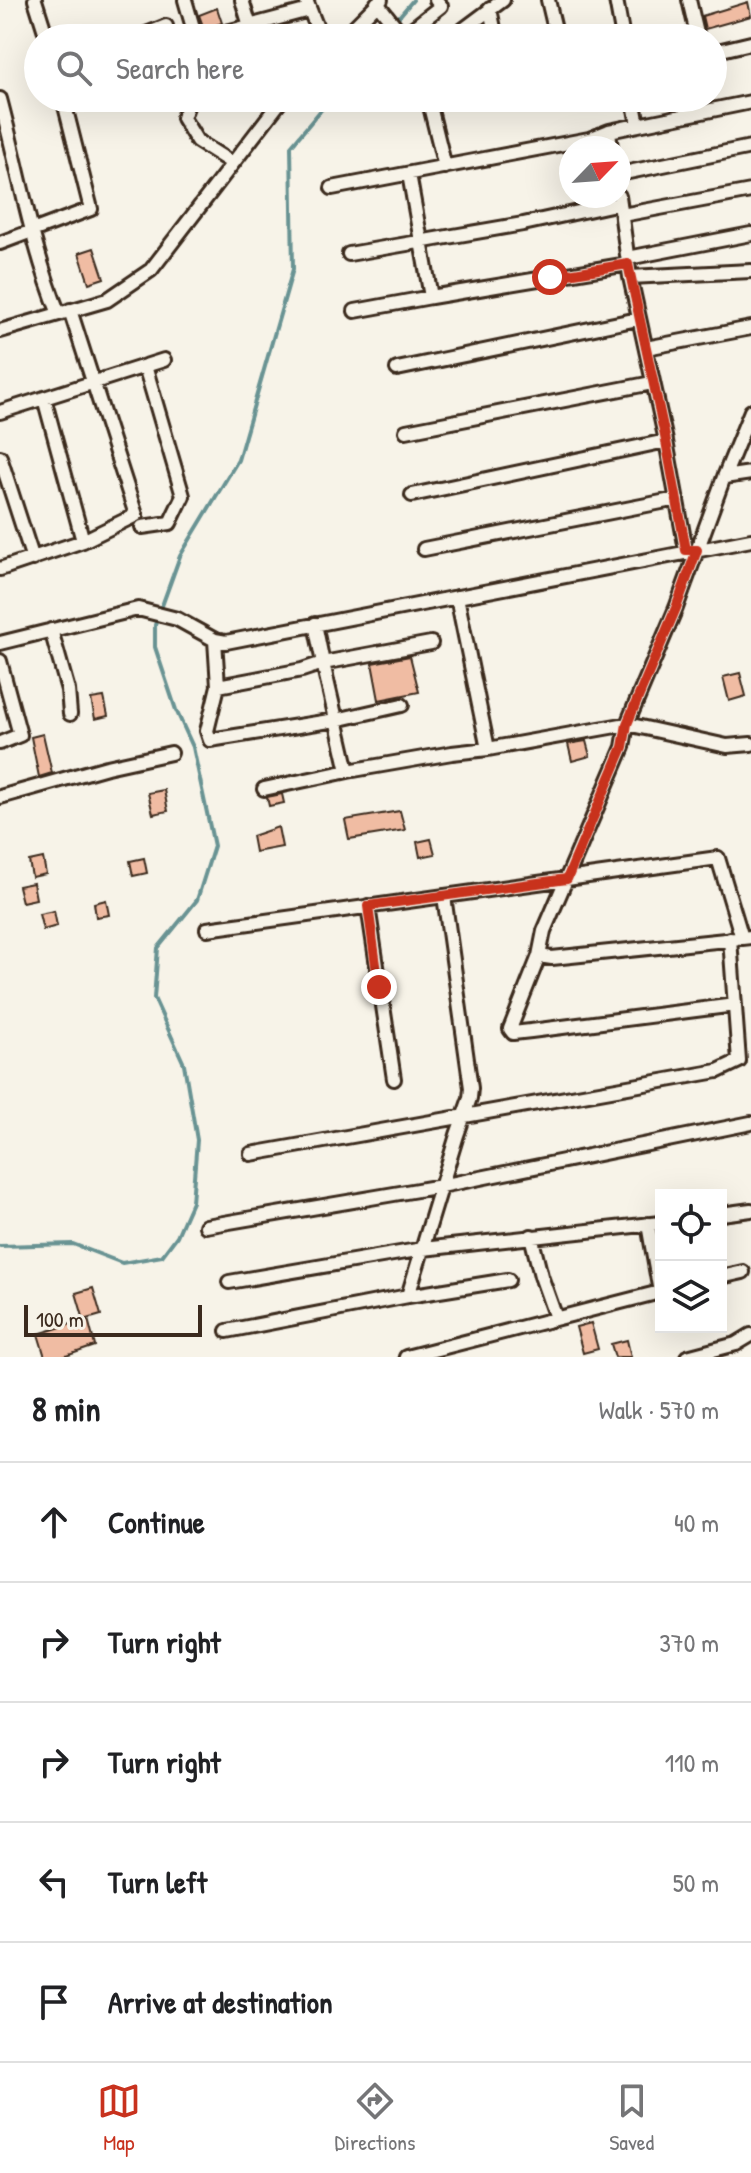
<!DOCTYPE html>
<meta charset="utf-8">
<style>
:root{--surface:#fff;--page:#f2f2f2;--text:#202124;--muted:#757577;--line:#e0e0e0;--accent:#c8321e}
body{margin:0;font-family:"Patrick Hand",sans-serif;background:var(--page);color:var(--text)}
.controls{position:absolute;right:24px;bottom:24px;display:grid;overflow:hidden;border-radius:0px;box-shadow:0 8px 32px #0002}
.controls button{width:72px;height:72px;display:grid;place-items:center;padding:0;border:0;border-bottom:2px solid var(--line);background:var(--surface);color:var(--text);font:40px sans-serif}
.compass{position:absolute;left:559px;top:136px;width:72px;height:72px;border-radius:50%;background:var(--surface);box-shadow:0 8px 32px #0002;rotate:65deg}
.scale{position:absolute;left:24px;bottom:20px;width:178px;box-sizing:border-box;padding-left:8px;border:4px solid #3b2a1e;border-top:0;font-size:22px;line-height:28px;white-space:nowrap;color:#3b2a1e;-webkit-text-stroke:6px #f7f3e8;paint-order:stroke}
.stop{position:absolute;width:24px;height:24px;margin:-18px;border:6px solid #c8321e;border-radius:50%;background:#fff}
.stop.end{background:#c8321e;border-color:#fff;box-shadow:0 2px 8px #0008}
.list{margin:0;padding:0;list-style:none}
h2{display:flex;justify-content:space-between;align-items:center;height:104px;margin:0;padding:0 32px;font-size:34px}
h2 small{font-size:26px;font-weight:400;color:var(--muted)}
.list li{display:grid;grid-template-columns:52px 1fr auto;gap:24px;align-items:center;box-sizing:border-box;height:120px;padding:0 32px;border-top:2px solid var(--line)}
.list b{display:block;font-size:30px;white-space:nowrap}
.list em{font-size:26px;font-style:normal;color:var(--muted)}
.icon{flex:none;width:44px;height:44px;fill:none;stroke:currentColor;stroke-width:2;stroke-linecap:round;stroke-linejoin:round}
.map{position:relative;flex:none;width:751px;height:1357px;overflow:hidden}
.search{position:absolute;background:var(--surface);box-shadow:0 8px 32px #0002;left:24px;right:24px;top:24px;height:88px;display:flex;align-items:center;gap:20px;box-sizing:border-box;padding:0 28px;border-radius:44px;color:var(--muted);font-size:30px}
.sheet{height:704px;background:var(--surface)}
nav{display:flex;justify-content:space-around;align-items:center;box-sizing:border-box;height:112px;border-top:2px solid var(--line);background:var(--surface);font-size:22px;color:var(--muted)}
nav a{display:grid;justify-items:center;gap:4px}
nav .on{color:var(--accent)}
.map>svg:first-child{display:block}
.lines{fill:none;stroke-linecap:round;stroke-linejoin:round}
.stream{stroke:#699393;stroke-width:4}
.building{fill:#f0bca3;stroke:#3b2a1e;stroke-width:2}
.minor-casing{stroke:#3b2a1e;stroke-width:18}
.minor{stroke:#f7f3e8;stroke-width:12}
.route{stroke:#c8321e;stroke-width:10}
</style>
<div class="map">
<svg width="751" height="1357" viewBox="0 0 751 1357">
<rect width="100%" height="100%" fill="#f7f3e8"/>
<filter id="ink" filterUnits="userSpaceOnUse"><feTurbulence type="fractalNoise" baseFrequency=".0125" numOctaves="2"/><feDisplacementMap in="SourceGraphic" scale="16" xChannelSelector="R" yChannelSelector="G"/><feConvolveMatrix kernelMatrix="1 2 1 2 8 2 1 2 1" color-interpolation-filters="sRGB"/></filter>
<g filter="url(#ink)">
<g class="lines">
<path class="stream" d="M381 38 413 0
M0 1246 73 1244 122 1263 162 1256 177 1236 192 1202 197 1140 184 1064 154 998 158 948 197 900 214 846 193 747 176 710 155 647V625L180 556 238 460 293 269 291 146 331 98"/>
</g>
<path class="building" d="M748 2 751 16 705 29 702 16Z
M217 8 222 23 204 29 199 15Z
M94 248 104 278 89 283 79 253Z
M410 656 419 692 379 700 372 663Z
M740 673 746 696 729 701 723 677Z
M104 697 108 716 95 719 91 699Z
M43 734 52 773 39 777 31 737Z
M586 741 590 756 572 761 568 744Z
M164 790 168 811 153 814 148 793Z
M282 794 284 803 269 806 267 797Z
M400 811 405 830 349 839 345 820Z
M278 827 282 847 255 852 252 836Z
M431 839 435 854 420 857 417 842Z
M43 858 46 874 32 877 29 861Z
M144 858 147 873 133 876 130 861Z
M33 883 36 899 22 902 18 886Z
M106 900 109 915 96 917 94 903Z
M54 911 57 926 43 930 39 914Z
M93 1288 101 1315 84 1320 76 1293Z
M88 1319 95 1346 63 1357H45L38 1334Z
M591 1323 598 1349 583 1353 576 1327Z
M627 1340 631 1357H615L611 1344Z"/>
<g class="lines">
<g class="minor-casing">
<path id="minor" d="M35 0 47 38
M185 0 196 38
M242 0 250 26
M306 0 321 38
M548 0 557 38
M616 0 623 38
M689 0 698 38
M377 3 403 36
M490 9 496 38
M136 38 166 26
M204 38 309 10
M343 38 381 0
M404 38 403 36 441 6 436 0
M452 38 503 0
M713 52 751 43
M190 98 183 118 197 141 232 163
M428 98 445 167
M0 99C19 170 31 245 59 314
M430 103 453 98
M638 125 751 102
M611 148 609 131 638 125 633 98
M619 174 751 147
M332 188 589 139 609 131
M619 196 630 277 666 441 686 550
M622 215 751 191
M0 243 91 209 63 98
M349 254 523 224 620 203
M628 258 751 234
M630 277 751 271
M431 297 628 264
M355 311 431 297 409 174
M0 331 107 300 151 270 283 98
M646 348 751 328
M397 369 638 319
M44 398 83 541
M0 412 164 360
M406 431 652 383
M0 457 33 559
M724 477 751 473
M412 495 666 441
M142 527 170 523 183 496 145 366
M424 549 677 499
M0 569 83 541 136 515 70 310
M457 597 488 749
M51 630 68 690 70 714
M215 640 218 686 207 731 210 740 336 720 402 705
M0 643 138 609 177 619 215 640 226 642 751 540
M0 661 20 735 0 743
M218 686 302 670 323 663 315 624
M348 771 323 663 431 643
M264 789 348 771 452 753 488 749 627 724 727 746 751 744
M0 797 107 767 171 753
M368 906 394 1079
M207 929 718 858 742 938 751 937
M539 956 552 958 735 939
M735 1005 531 1031 513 1033 510 1029 539 956 544 931 623 747 627 724 676 608 724 477 751 411
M251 1154 718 1071 739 1061 730 939
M721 1214 751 1210
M206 1226 441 1186 751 1123
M531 1236 541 1276 556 1318
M721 1277 743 1272
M229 1282 423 1249 661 1223
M408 1296 457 1135 470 1098 471 1088 444 896
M227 1331 408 1296 508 1280
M406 1357 660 1292 648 1224
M687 1357 736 1344 751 1335"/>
</g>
<use href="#minor" class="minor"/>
</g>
</g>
<g class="lines" filter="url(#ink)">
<path class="route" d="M379 987 368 906 567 879 623 747 627 724 676 608 697 550H686L666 441 628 264 550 277"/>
</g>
</svg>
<div class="controls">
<button><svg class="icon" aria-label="locate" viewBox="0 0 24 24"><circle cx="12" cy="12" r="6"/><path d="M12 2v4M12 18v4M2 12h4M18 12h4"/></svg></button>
<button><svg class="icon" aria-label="layers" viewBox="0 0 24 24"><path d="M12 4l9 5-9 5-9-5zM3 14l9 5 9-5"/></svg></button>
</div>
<svg class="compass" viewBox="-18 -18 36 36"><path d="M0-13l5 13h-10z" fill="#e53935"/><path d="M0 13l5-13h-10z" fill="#757577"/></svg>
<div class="scale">100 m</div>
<div class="stop" style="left:550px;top:277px"></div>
<div class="stop end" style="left:379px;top:987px"></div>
<div class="search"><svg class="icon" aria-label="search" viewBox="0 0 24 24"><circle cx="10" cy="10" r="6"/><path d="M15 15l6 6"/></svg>Search here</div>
</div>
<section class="sheet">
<h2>8 min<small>Walk · 570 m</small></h2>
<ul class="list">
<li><svg class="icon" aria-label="ahead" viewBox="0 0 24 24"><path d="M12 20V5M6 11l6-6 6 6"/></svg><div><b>Continue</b></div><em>40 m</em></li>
<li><svg class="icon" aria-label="right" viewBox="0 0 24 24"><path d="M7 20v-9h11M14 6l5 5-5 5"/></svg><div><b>Turn right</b></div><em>370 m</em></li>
<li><svg class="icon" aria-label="right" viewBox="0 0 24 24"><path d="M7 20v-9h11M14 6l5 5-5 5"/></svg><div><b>Turn right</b></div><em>110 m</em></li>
<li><svg class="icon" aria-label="left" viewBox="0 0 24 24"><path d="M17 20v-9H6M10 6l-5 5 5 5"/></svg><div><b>Turn left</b></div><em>50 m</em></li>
<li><svg class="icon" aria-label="arrive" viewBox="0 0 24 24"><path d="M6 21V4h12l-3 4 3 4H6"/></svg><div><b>Arrive at destination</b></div></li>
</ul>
</section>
<nav>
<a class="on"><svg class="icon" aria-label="map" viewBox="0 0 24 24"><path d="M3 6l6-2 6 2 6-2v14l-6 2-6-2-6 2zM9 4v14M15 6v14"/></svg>Map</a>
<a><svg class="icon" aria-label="directions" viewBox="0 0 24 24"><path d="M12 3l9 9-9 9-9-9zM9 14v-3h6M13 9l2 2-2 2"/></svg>Directions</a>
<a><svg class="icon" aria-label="saved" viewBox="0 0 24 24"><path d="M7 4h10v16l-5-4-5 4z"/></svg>Saved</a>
</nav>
